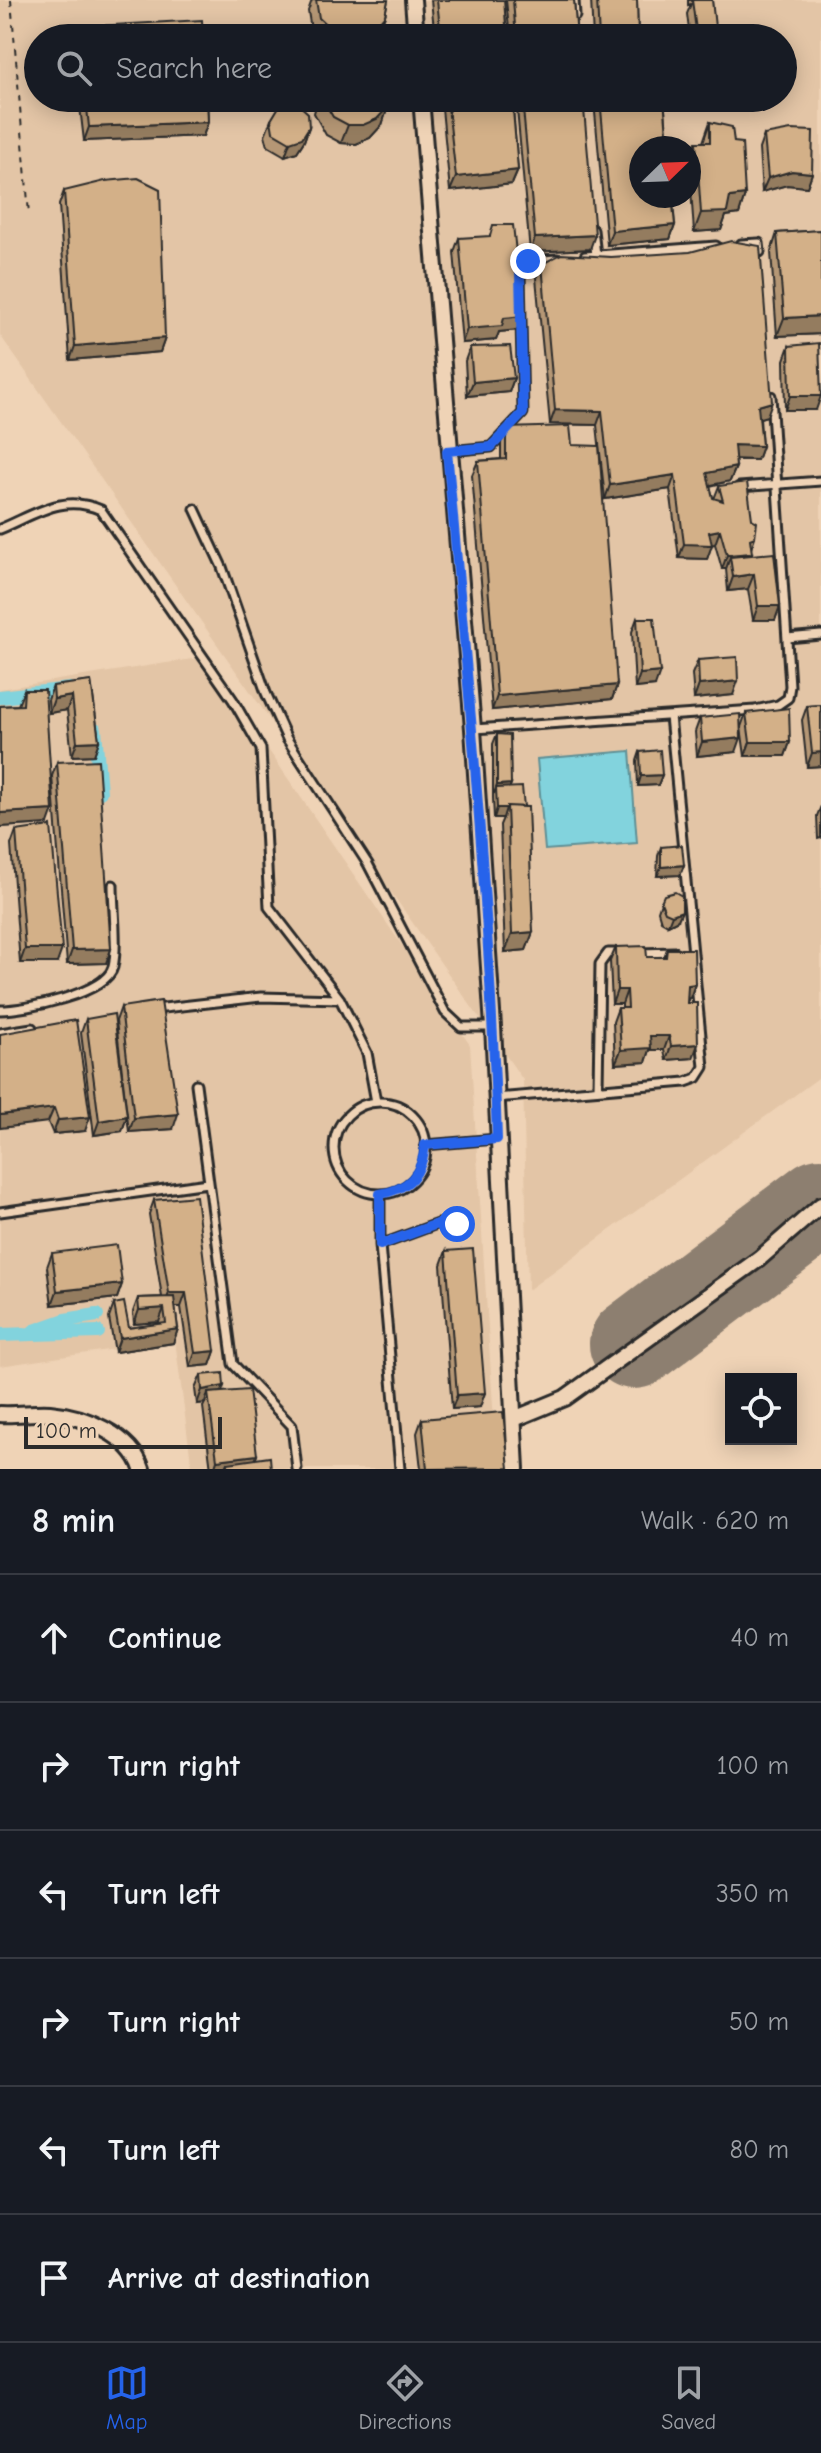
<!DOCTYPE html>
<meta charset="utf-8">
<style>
:root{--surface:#171b24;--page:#242831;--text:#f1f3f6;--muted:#9ea1a6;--line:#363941;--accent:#2563eb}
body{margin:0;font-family:"Comic Neue",sans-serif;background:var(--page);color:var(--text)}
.controls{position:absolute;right:24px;bottom:24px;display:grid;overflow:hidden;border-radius:0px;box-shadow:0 4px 20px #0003}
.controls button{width:72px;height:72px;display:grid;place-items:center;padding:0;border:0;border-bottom:2px solid var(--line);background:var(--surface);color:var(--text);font:40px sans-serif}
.compass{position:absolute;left:629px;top:136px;width:72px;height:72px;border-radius:50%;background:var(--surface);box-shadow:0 4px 20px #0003;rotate:67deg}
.scale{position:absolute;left:24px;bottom:20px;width:198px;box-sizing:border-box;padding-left:8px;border:4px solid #2b2b2b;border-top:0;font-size:22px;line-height:28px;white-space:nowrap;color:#2b2b2b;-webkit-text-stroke:6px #efd3b6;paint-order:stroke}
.stop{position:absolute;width:24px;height:24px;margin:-18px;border:6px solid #2563eb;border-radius:50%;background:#fff}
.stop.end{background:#2563eb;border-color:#fff;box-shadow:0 2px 8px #0008}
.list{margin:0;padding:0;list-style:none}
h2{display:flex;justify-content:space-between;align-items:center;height:104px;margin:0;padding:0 32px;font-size:34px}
h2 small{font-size:26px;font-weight:400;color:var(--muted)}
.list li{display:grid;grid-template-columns:52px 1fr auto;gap:24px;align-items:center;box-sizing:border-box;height:128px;padding:0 32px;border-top:2px solid var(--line)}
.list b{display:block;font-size:30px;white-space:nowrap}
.list em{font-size:26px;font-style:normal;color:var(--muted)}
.icon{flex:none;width:44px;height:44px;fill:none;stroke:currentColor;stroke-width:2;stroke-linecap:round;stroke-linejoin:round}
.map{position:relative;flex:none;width:821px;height:1469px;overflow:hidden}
.search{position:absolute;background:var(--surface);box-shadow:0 4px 20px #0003;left:24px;right:24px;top:24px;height:88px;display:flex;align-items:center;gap:20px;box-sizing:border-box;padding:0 28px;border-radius:44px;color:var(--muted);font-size:30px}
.sheet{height:872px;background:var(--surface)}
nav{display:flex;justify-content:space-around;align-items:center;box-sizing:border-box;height:112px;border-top:2px solid var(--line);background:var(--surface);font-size:22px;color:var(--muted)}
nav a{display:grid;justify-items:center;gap:4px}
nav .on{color:var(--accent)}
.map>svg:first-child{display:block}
.built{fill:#e3c5a6;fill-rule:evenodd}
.water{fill:#82d3dd;stroke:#5f9096;stroke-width:2}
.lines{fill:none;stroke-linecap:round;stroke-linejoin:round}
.canal{stroke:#82d3dd;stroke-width:14}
.runway{stroke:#8d7f70;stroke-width:90}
.service-casing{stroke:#2b2b2b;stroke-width:13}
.minor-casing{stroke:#2b2b2b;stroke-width:20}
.path{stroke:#2b2b2b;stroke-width:2;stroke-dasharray:6 6;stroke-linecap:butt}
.service{stroke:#efd3b6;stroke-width:7}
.minor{stroke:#efd3b6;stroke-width:14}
.wall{fill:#b59775;stroke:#2b2b2b;stroke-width:2}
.shaded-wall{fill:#947b5f;stroke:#2b2b2b;stroke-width:2}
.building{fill:#d3b088;stroke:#2b2b2b;stroke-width:2}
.route{stroke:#2563eb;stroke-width:10}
</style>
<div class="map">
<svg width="821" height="1469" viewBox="0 0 821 1469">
<rect width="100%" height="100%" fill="#efd3b6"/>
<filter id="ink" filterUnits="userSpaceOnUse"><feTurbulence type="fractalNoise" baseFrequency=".0125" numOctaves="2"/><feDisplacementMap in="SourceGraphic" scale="16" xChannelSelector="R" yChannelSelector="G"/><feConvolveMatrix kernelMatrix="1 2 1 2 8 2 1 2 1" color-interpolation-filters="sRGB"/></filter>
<g filter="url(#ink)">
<path class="built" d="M0 0H821V1076L528 1290 523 1080 0 335ZM38 38H783V98H38ZM641 148H689V196H641Z
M205 657 470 1045 497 1469H192L175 1340 0 1366V689Z"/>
<path class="water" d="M630 751 637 843 545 850 537 759Z"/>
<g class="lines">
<path class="canal" d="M0 697 70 689
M95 729 100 792
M34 1331 65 1320 97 1315
M0 1335 98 1332"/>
<path class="runway" d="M634 1344 821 1203"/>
<g class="service-casing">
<path id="service" d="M574 0 575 16
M593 230 596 255
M741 244 759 243 760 252
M585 256 716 246
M449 451 491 447 523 413 520 272 528 261 557 259
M739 487 821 481
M195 509 222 567 266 693 287 739 368 864 445 1012 461 1027H493
M0 529C36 514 63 493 101 510L233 700 261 749 269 907 340 999 367 1053 376 1102
M787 638 821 635
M474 729 755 710 778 705 788 698 790 686 771 396
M639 953 675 952
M155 1009 261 997 340 999
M0 1010C25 1010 106 994 113 967 118 946 113 907 113 885
M0 1033 32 1028
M196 1084 233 1364 292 1426 297 1469
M598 1089 600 964 608 953H623
M495 1098 686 1082 697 1078 704 1067 670 716
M334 1148a46 46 0 1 1 92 0a46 46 0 1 1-92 0Z
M425 1145 497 1139
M380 1194V1245L400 1469
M0 1212 208 1183
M380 1245 437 1224H457"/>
</g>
<g class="minor-casing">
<path id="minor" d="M413 0 416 38
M421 98 473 729 493 1027 516 1469
M0 1414C17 1415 34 1412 50 1413 84 1416 131 1435 142 1469
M514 1419 565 1398 759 1259 821 1205"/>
</g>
<path class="path" d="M11 0 29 214"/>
<use href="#service" class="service"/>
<use href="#minor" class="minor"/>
</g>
<path class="wall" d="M312 0H388L385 15 378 33 374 38H314L312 36 308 11Z
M431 0H504L507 38H435Z
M506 0H574L577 38H510Z
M591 0H637L638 38H593Z
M688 0H712L715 38H690L687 14 691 4 688 5Z
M78 27 203 38H74Z
M79 98H207L208 122 203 136 84 141Z
M318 98H390L382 125 370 138 356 144 341 143 326 135 314 113Z
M441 98H512L518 170 512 184 450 191Z
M516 98H583L590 249 530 252Z
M595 98H664L675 225 670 239 607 245 594 101Z
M271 120 309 127 304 141 297 152 285 156 268 146 265 135Z
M710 122 734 142 745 195 739 214 726 216 721 230 694 232 689 160 696 142H703Z
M764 135 812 173 807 187 787 185 762 192 759 149Z
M64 191 165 338 160 352 70 360 59 205Z
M821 230V334L777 336 771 252 777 233Z
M459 238 523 316 518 330 499 332 496 340 462 343 454 252Z
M542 264 767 416 760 418 762 446 757 460H735L736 467 730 481 710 486 713 498 714 499 719 486 752 519 755 537 751 549V555L780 606 775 620H753L748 589 728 591 726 569H722L715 544H712L707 559 679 558 670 489 605 499 597 425 550 424 536 278Z
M789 346 816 410H785L784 360Z
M470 347 514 378 509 392 467 396 465 361Z
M506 428 572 445 617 685 612 699 492 710 472 475 478 461 501 459V442Z
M637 618 655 686 635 688 632 632Z
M698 660 733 695 694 699 692 674Z
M91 681 99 741 94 755 72 756 67 710 49 713 48 700 53 686Z
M24 690 48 824 0 827V706L18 705Z
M821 705V766L807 767 802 720 807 706Z
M746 713 790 742 785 756H745L741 727Z
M700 718 736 752 697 756 695 732Z
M497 734 511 784 509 788 533 932 526 950 505 952 500 825 503 818H494L493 798V744Z
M640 752 662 775 658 785 638 786 637 761Z
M57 762 111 949 106 963 67 964 52 776Z
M821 806V838L818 839 817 816Z
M16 831 57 963H20L11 845Z
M661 847 684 865 680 875 657 876 658 856Z
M661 902 678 920 668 925 661 921 658 911Z
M616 947 647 957H664L667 949 695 984 690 998H688L693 1058 666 1060 664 1050H650L646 1062 615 1064 613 1022 618 1008H622V1004H612L610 961Z
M121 1007 173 1129 129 1132 116 1021Z
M86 1019 127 1116 122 1131 94 1135 81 1033Z
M0 1034 85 1131 53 1134 48 1122Z
M154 1200 215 1351 210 1365 190 1367 181 1307H175L178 1329 173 1343 115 1352 109 1318 114 1304 129 1328 159 1324V1322L134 1324 133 1312 138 1298 162 1297 149 1214Z
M446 1251 480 1407 452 1409 441 1265Z
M52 1253 122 1284 117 1298 52 1305 47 1267Z
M201 1375 222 1392 257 1455 255 1459 271 1469H211L203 1407 205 1403 197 1404 195 1389Z
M422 1419 509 1469H421L417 1433Z"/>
<path class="shaded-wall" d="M385 15 378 33 374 38H345L346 36Z
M388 107 382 125 370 138 356 144 341 143 348 125Z
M208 122 203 136 84 141 89 127Z
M309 127 304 141 297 152 285 156 290 142Z
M518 170 512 184 450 191 456 177Z
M792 171 812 173 807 187 787 185 762 192 768 178Z
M745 195 739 214 726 216 721 230 694 232 701 213 730 197Z
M675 225 670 239 607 245 612 231Z
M595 235 590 249 530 252 535 238Z
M523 316 518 330 499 332 496 340 462 343 467 329 504 318Z
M821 316V334L777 336 784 318Z
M165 338 160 352 70 360 75 346Z
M514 378 509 392 467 396 473 382Z
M790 396H821L816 410H785Z
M772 402 767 416 753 420 758 406Z
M555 410 602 411 597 425 550 424Z
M734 445 762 446 757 460 729 459Z
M736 467 730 481 702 487 707 473Z
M675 475 670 489 605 499 610 485Z
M720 530 715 544 707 545H712L707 559 679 558 684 544 709 532Z
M752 553 746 567 730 557 726 569H722L727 555Z
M754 574 748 589 728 591 733 577Z
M758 606H780L775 620H753Z
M660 672 655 686 635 688 640 674Z
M738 681 733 695 694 699 699 685Z
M617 685 612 699 492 710 497 696Z
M72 696 67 710 49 713 54 699Z
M741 738 736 752 697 756 702 742Z
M99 741 94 755 72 756 77 742Z
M750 742H790L785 756H745Z
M821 752V766L807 767 812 753Z
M662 775 658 785 638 786 641 776Z
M511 784 507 793 496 788 494 794 497 785Z
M497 808H506L503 818H494Z
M53 810 48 824 0 827V813Z
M684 865 680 875 657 876 661 867Z
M682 911 678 920 668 925 672 915Z
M533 932 526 950 505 952 512 934Z
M25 949H62L57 963H20Z
M111 949 106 963 67 964 72 950Z
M695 984 690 998 683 999 688 985Z
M617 990H627L622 1004H612Z
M650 1036H669L664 1050H650L646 1062 615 1064 621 1050Z
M698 1044 693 1058 666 1060 671 1046Z
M54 1108 48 1122 0 1128V1115Z
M178 1114 173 1129 129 1132 134 1118Z
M127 1116 122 1131 94 1135 99 1121Z
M90 1117 85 1131 53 1134 58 1120Z
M122 1284 117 1298 52 1305 57 1291Z
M169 1293H186L181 1307H164Z
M164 1308 159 1322 134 1324 139 1310Z
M178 1329 173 1343 115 1352 120 1338Z
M215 1351 210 1365 190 1367 195 1353Z
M224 1386 219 1401 208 1393 205 1403 197 1404 202 1390Z
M485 1393 480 1407 452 1409 457 1395Z
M257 1455 252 1469 228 1463 225 1469H214L217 1460Z"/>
<path class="building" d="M316 0H388L385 15 374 28 362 34 346 36 332 30 319 18Z
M437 0H504L507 38H441Z
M513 0H574L577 38H516Z
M597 0H637L638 38H599Z
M692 0H712L716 36 697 38Z
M202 20 203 38H79L78 27Z
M86 98H207L208 122 89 127Z
M322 98H390L388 107 377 119 363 125H348L333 117Z
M447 98H512L518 170 456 177Z
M522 98H583L595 235 535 238Z
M600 98H664L668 148H641V196H672L675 225 612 231Z
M298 104 308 113 309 127 302 138 290 142 273 132 271 120 280 105Z
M710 122 732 127 734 142 742 143 745 195 730 197 727 212 701 213 696 142H710Z
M791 130 813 131 812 173 792 171 768 178 764 135Z
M138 178 160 189 165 338 75 346 64 191 105 181Z
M493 225H513L523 316 504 318 502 326 467 329 459 238 490 236Z
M821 230V316L784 318 777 233Z
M731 241 760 246 772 402 758 406 762 446 734 445 736 467 707 473 713 498 723 501 719 486 747 482 752 519 757 522 755 537 750 539 752 553 727 555 720 530 709 532 712 545 684 544 675 475 610 485 602 411 555 410 542 264 561 254 611 257 690 252Z
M819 343 821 396H790L789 346Z
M510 346 514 378 473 382 470 347Z
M570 426 572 445 599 446 617 685 497 696 478 461 506 459V428Z
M774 553 780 606H758L754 574 733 577 730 557Z
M637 618H654L660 672 640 674Z
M737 657 738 681 699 685 698 660Z
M91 681 99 741 77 742 72 696 54 699 53 686Z
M24 690H45L53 810 0 813V706L23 705Z
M821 705V752L812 753 807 706Z
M789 708 790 742H750L746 713Z
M740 714 741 738 702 742 700 718Z
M497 734 510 735 511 784 497 785Z
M660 750 662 775 641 776 640 752Z
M98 760 111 949 72 950 57 762Z
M522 787 524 807 507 806V808H497L496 788Z
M507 806 528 807 533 932 512 934Z
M51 826 62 949H25L16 831Z
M682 845 684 865 661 867V847Z
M675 892 682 896V911L672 915 665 912 661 902 664 895Z
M646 946 647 957H666L667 949H694L695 984 688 985 687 1003H697L698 1044 671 1046 669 1036H650L651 1048 621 1050 618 1008H628L627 990H617L616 947Z
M161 1001 178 1114 134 1118 121 1007Z
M114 1014 127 1116 99 1121 86 1019Z
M76 1020 90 1117 58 1120 54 1108 0 1115V1034Z
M196 1196 215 1351 195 1353 186 1293H169L154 1200Z
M117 1245 122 1284 57 1291 52 1253Z
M473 1249 485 1393 457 1395 446 1251Z
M174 1297 178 1329 120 1338 114 1304 124 1302 129 1328 166 1323 164 1308 139 1310 138 1298Z
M223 1373 224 1386 202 1390 201 1375Z
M249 1390 257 1455 217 1460 208 1393Z
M503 1412 509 1468 427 1469 422 1419Z
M270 1457 271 1469H228V1463Z"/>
</g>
<g class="lines" filter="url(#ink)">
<path class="route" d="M457 1224H437L380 1245V1194C409 1189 422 1174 425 1145L497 1139C490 909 468 680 447 451L491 447 523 413 520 272 528 261"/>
</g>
</svg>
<div class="controls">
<button><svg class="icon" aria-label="locate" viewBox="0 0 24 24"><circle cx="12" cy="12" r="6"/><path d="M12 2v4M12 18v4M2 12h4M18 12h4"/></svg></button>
</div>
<svg class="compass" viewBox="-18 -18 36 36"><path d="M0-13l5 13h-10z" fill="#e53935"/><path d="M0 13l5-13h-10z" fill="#9ea1a6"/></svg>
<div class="scale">100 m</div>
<div class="stop" style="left:457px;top:1224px"></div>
<div class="stop end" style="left:528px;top:261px"></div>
<div class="search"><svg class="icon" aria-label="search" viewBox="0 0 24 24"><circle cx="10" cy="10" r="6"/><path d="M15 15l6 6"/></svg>Search here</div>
</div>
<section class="sheet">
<h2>8 min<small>Walk · 620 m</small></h2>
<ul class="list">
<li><svg class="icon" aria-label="ahead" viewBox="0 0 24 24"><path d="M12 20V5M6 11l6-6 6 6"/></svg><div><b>Continue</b></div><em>40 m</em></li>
<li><svg class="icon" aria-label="right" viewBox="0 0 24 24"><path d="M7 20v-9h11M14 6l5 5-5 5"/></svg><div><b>Turn right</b></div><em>100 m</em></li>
<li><svg class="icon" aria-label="left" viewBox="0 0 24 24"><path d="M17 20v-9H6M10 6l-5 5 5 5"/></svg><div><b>Turn left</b></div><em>350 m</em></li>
<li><svg class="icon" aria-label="right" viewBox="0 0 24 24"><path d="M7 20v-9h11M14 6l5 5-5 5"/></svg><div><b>Turn right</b></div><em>50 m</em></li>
<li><svg class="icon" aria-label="left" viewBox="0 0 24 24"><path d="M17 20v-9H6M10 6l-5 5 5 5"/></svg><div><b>Turn left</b></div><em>80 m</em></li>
<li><svg class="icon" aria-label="arrive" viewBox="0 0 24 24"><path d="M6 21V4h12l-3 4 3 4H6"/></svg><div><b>Arrive at destination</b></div></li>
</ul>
</section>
<nav>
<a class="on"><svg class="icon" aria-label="map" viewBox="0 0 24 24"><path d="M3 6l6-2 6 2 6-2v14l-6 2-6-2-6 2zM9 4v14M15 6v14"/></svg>Map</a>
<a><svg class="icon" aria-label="directions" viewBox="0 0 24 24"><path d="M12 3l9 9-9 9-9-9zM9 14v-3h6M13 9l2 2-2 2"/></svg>Directions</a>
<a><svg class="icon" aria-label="saved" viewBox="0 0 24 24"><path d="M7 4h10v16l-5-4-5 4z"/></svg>Saved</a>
</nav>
